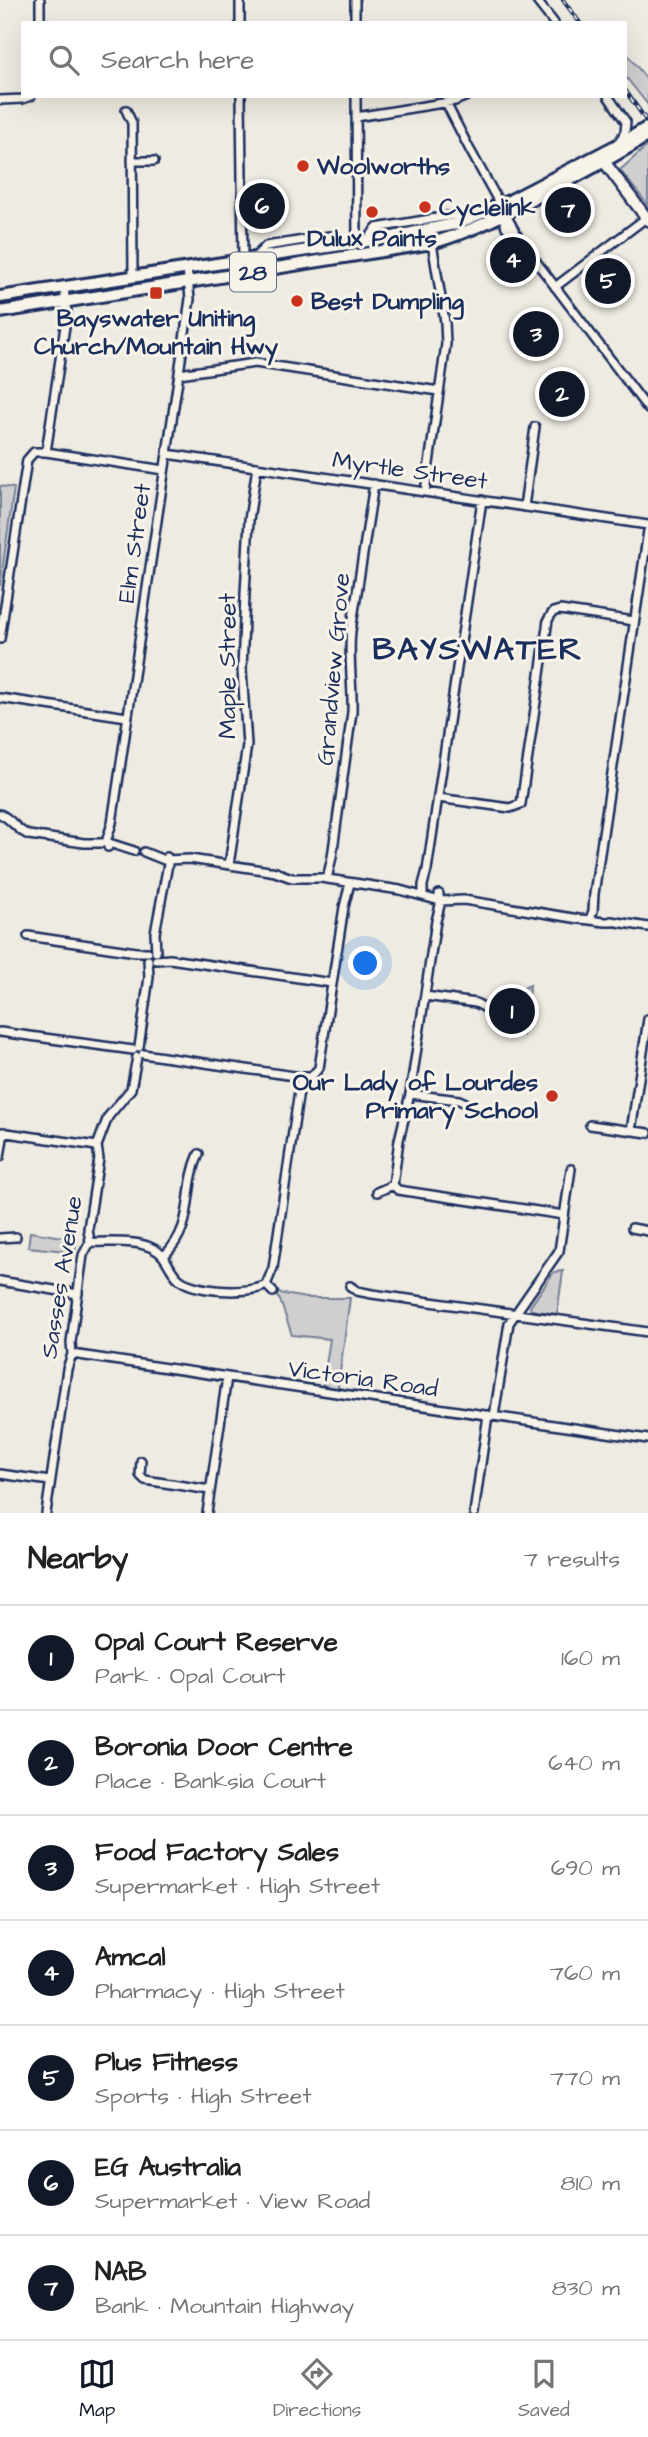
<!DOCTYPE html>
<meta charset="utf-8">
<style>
:root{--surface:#fff;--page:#f6f6f6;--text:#222;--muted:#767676;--line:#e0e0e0;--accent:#111827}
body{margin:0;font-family:"Architects Daughter",sans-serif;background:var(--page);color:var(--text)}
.you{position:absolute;left:366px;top:964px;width:24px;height:24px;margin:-18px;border:5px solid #fff;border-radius:50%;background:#1a73e8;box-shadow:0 0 0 10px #1a73e833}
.badge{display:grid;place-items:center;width:46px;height:46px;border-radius:50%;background:var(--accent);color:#fff;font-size:23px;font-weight:700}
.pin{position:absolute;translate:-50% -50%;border:4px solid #fff;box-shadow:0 2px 7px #0006}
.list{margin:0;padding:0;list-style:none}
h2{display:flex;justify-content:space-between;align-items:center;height:91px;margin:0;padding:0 28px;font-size:30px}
h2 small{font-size:23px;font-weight:400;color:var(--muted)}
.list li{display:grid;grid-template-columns:46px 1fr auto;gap:21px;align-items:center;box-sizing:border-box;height:105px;padding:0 28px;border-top:2px solid var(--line)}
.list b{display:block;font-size:26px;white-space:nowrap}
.list p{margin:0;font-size:23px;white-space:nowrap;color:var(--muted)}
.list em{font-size:23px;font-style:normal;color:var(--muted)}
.icon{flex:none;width:38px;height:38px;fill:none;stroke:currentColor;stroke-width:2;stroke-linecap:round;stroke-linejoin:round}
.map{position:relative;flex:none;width:648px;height:1513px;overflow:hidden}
.search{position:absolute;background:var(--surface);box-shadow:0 7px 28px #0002;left:21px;right:21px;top:21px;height:77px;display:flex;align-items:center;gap:18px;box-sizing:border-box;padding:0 24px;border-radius:0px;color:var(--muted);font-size:26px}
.sheet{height:826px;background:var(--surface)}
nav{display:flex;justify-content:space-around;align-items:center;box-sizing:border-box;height:98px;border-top:2px solid var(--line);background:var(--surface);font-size:19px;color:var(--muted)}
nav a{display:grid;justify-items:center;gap:4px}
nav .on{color:var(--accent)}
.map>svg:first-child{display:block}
.green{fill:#cfcfcf;stroke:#757f96;stroke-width:2}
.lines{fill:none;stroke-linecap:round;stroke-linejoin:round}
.minor-casing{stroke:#1b2f5e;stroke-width:12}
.secondary-casing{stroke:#1b2f5e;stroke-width:15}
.primary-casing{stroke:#1b2f5e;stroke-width:16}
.minor{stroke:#f7f3e8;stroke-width:7}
.secondary{stroke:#f7f3e8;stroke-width:10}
.primary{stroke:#f7f3e8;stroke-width:10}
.rail-casing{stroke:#1b2f5e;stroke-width:4.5}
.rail{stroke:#f7f3e8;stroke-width:2;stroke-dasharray:5;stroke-linecap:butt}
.poi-dot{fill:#c8321e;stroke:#f7f3e8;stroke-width:2.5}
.labels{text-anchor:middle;stroke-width:6;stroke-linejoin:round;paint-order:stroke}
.shield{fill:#f7f3e8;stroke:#5d6a87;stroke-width:2}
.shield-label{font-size:23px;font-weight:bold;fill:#1b2f5e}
.poi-label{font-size:24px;font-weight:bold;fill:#1b2f5e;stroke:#f7f3e8;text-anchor:start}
.street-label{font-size:24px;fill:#1b2f5e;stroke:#f7f3e8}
.district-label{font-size:32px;font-weight:bold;letter-spacing:2px;fill:#1b2f5e;stroke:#f7f3e8}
</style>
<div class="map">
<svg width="648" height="1513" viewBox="0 0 648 1513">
<rect width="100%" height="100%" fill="#eeebe2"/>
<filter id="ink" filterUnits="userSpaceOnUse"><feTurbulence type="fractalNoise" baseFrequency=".0143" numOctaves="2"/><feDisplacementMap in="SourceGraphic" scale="14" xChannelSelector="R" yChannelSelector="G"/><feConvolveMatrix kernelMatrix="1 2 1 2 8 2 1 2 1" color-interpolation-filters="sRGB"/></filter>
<g filter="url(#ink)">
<path class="green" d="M625 51 648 81V105L625 76Z
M648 145V205L620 170Z
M0 486 14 488 0 586Z
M530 985 523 1035 506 1016 497 1013 496 1001Z
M30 1232 77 1239 75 1252 28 1247Z
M563 1271 557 1314 531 1310 530 1307 554 1272Z
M273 1292 306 1298H350L337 1394 322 1391 330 1339 292 1335 280 1300Z"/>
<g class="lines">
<g class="minor-casing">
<path id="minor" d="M40 0V23
M240 0V23
M355 0V23
M536 0 554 23
M241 96 243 260
M356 96 357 242
M608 96 626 122 625 132 618 144
M0 100 23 99 31 96
M446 103 470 150 517 235
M126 110 132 123 133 277
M356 117 455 101 467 96
M132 161H154
M502 213 506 227 519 239 648 409
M368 240 376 228 455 215 466 220
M255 257 266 246 330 236 341 244
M555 287 646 218
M179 374 255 363 439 391
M46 452 164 470
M167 454 648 525
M425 492 446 344 445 322 432 243
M524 507 535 427
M0 639 27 460 34 452H46L67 313 64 288
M0 698 127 717
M438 798 510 808 521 804 548 620 553 612 560 610 634 621
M0 814C12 819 17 831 29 835L84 843H109L134 851
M108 847 107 839 112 823 190 299 187 268
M144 852 164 860 190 859 276 872
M229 865 247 745 242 670 245 594 249 520 257 467
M272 871 292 878H321L400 890 440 901 464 900 579 919C591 919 601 923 612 922
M327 879 332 857 352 712C353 685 348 658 351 631L374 484
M423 895V885L427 870 482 500
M590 919 593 911 594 894 648 531
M611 921 648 927
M28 936 136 952H148
M156 952 155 933 168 864 167 857
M156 960 170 959 332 983
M425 996 476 1003 487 1009
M0 1032 133 1050
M139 1047 149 977 148 960
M143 1054 301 1077
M410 1094 459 1100 470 1105
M590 1125 648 1133
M631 1131 648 1019
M0 1132 97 1146
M0 1157 4 1132
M393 1185 398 1190 564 1215
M377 1192 393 1185 399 1140 410 1094 436 921 440 905 439 894
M632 1228 648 1231
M0 1238 16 1237
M90 1242C109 1243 137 1239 154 1249 167 1255 168 1269 178 1278 192 1292 249 1295 266 1285
M164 1256C197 1223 182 1192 199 1154
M0 1281 78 1294
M350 1286 357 1291 372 1294 648 1332
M273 1292 266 1285 273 1268 301 1077H311L319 1068 344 907 350 883
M72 1354 648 1439
M494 1416 509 1323 559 1251 571 1169
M141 1461 140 1475 145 1480 210 1490
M0 1474 50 1481
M46 1513 67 1369 72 1354 71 1342 83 1255 90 1242 88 1229 99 1159 97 1146 108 1117 131 1089 137 1057
M207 1513 227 1377
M474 1513 488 1415"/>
</g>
<g class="secondary-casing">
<path id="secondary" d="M600 156 648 220"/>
</g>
<g class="primary-casing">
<path id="primary" d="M0 297 393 237 459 223 511 200 625 141 648 127
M0 312 432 243C477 230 504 214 545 193 580 174 615 157 648 135"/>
</g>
<use href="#minor" class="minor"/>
<use href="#secondary" class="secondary"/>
<use href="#primary" class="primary"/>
<g class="rail-casing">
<path id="rail" d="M563 0 580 23
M625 90 648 123"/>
</g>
<use href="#rail" class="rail"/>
</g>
</g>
<g class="poi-dot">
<circle cx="303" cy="166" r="7"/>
<circle cx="425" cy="207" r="7"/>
<circle cx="372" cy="212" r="7"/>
<rect x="149" y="286" width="14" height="14" rx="3.5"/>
<circle cx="297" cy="301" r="7"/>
<circle cx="552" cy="1096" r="7"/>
</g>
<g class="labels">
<rect class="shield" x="230" y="252.5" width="46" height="39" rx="5"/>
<g class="shield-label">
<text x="253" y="280">28</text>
</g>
<g class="poi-label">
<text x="317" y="174">Woolworths</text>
<text x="439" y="215">Cyclelink</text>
<text x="372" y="246" text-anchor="middle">Dulux Paints</text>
<text x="311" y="309">Best Dumpling</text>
<text x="156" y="326" text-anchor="middle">Bayswater Uniting<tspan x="156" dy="28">Church/Mountain Hwy</tspan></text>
<text x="538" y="1090" text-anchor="end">Our Lady of Lourdes<tspan x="538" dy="28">Primary School</tspan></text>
</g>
<g class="street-label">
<text transform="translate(410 470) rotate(8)" y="8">Myrtle Street</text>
<text transform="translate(134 543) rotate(-82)" y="8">Elm Street</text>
<text transform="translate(227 666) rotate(-90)" y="8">Maple Street</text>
<text transform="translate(333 669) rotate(-85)" y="8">Grandview Grove</text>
<text transform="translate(61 1277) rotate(-81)" y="8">Sasses Avenue</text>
<text transform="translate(363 1378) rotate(8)" y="8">Victoria Road</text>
</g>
<g class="district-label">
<text x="478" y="659">BAYSWATER</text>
</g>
</g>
</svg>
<div class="you"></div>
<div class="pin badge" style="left:512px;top:1011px">1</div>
<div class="pin badge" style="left:562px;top:394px">2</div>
<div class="pin badge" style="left:536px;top:334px">3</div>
<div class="pin badge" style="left:513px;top:260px">4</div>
<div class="pin badge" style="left:608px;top:281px">5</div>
<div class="pin badge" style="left:262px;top:206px">6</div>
<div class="pin badge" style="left:568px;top:210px">7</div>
<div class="search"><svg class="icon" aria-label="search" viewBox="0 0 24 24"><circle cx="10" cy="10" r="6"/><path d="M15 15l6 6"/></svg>Search here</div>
</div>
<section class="sheet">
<h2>Nearby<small>7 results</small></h2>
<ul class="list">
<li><span class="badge">1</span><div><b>Opal Court Reserve</b><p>Park · Opal Court</p></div><em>160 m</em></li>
<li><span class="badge">2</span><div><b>Boronia Door Centre</b><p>Place · Banksia Court</p></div><em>640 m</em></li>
<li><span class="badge">3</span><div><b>Food Factory Sales</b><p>Supermarket · High Street</p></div><em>690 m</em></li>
<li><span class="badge">4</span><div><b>Amcal</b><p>Pharmacy · High Street</p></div><em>760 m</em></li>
<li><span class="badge">5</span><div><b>Plus Fitness</b><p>Sports · High Street</p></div><em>770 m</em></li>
<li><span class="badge">6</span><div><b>EG Australia</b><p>Supermarket · View Road</p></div><em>810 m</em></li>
<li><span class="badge">7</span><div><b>NAB</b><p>Bank · Mountain Highway</p></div><em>830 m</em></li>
</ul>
</section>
<nav>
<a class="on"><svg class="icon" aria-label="map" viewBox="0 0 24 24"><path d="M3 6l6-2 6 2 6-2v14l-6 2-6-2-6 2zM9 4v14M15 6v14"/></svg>Map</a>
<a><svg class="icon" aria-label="directions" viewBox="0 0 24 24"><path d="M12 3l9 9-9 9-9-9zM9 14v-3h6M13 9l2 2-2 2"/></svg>Directions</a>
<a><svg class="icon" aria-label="saved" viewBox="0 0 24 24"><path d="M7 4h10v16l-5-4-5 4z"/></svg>Saved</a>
</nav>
